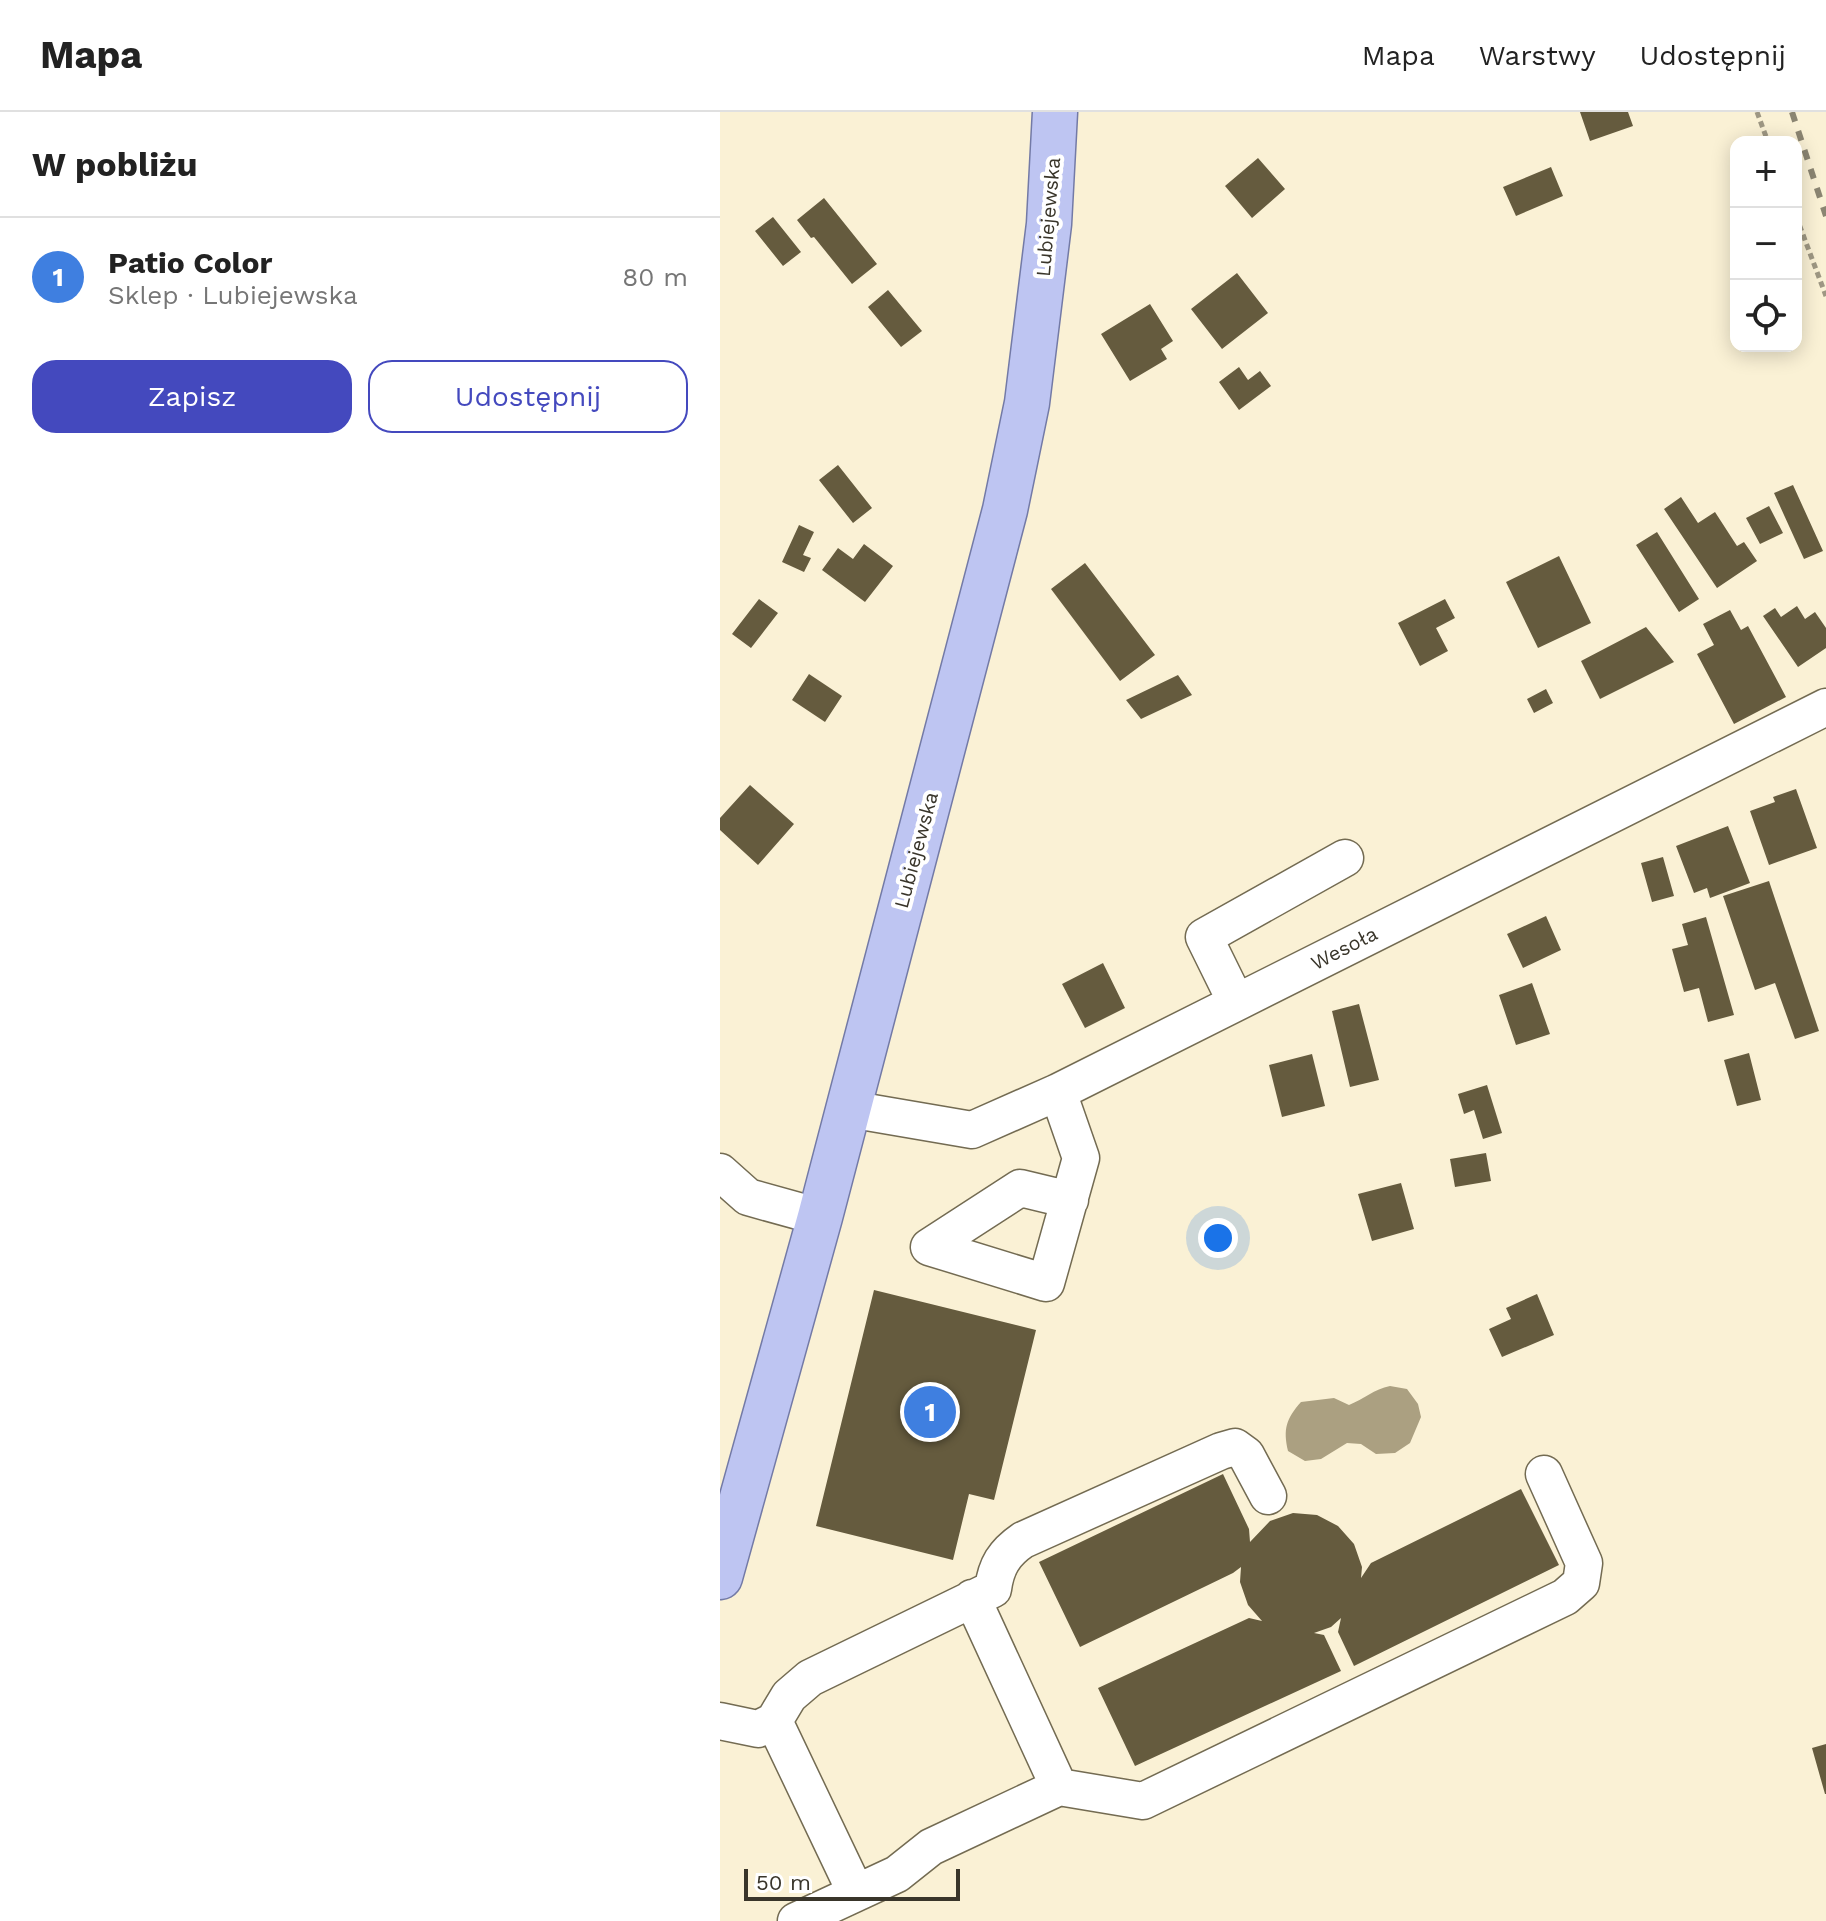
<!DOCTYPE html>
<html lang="pl">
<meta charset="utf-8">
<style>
:root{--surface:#fff;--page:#f2f2f2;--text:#222;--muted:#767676;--line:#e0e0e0;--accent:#4449be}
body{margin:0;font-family:"Work Sans",sans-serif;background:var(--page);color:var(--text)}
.controls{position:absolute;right:24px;top:24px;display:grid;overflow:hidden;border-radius:16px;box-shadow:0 4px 20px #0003}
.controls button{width:72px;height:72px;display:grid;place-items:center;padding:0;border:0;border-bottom:2px solid var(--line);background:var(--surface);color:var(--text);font:40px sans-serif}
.scale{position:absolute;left:24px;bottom:20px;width:216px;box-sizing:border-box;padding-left:8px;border:4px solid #39352a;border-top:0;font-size:22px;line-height:28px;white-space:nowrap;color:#39352a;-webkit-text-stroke:6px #fff;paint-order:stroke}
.you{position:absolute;left:498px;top:1126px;width:28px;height:28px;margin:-20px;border:6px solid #fff;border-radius:50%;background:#1a73e8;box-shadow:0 0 0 12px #1a73e833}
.badge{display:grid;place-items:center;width:52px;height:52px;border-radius:50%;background:var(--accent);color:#fff;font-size:26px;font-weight:700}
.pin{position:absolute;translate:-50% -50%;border:4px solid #fff;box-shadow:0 2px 8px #0006}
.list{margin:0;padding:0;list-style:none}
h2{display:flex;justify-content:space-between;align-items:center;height:104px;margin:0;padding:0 32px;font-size:34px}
h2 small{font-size:26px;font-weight:400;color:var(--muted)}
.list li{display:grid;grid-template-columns:52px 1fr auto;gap:24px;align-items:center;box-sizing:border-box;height:120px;padding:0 32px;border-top:2px solid var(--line)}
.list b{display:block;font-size:30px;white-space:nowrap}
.list p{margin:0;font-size:26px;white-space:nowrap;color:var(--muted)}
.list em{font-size:26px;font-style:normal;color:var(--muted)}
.actions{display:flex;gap:16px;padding:24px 32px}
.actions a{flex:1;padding:18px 0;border:2px solid var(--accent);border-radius:24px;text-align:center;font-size:28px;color:var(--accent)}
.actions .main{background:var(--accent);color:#fff}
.icon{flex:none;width:44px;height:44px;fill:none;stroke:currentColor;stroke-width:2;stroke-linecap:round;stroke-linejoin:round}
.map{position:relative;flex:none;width:1106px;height:1809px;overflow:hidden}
header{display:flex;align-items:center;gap:48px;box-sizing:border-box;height:112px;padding:0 40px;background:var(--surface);border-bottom:2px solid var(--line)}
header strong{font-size:38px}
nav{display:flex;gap:44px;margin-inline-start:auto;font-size:28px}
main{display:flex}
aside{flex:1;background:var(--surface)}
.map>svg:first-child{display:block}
.water{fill:#aba081}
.building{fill:#655b3e}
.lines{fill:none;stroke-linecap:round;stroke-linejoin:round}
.minor-casing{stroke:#736b52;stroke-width:39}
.major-casing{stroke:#737aa6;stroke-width:47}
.path{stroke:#9e9783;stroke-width:5;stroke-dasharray:6 4;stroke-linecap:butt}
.minor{stroke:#fff;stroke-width:36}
.major{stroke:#bec5f2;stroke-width:44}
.rail{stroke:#8b8572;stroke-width:6;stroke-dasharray:10 10;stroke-linecap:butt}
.labels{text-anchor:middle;stroke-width:8;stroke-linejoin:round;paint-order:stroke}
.street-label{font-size:20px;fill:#39352a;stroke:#fff}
</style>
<header>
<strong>Mapa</strong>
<nav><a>Mapa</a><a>Warstwy</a><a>Udostępnij</a></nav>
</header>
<main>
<aside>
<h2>W pobliżu<small></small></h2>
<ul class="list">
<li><span class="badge" style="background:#3f7fe0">1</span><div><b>Patio Color</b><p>Sklep · Lubiejewska</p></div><em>80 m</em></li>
</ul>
<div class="actions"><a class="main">Zapisz</a><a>Udostępnij</a></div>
</aside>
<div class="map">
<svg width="1106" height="1809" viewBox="0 0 1106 1809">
<rect width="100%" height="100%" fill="#faf1d5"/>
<path class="water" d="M670 1274 687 1277 698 1292 701 1305 690 1331 675 1341 656 1342 641 1332 627 1331 601 1347 585 1349 568 1339C563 1317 566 1307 581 1290L614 1286 629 1293C644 1287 654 1277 670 1274Z"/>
<path class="building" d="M860 0H908L913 14 870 29Z
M538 46 565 77 532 106 505 74Z
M831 55 843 84 796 104 783 75Z
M104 86 157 152 132 172 94 125 91 126 77 108Z
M53 105 81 140 63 154 35 119Z
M517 161 548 201 502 237 471 197Z
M168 178 202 219 181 235 148 195Z
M430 192 453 229 441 237 447 247 410 269 381 222Z
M519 255 528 268 540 259 551 274 519 298 499 270Z
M118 353 152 396 133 411 99 368Z
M1073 373 1103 439 1084 447 1054 381Z
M961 385 978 411 995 400 1017 434 1024 430 1037 449 997 476 944 397Z
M1049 394 1063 421 1040 432 1026 406Z
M79 413 94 420 83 443 91 446 84 460 62 450Z
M937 420 979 487 959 500 916 433Z
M144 432 173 454 145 490 102 458 118 436 133 447Z
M839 444 871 511 818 536 786 470Z
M365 451 435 543 400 569 331 477Z
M39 487 58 501 31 536 12 522Z
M725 487 735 506 716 516 728 539 700 554 678 511Z
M1077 494 1085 507 1095 500 1106 516V536L1078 555 1043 504 1055 496 1061 505Z
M1010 498 1021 518 1028 514 1066 585 1014 612 977 542 994 533 983 512Z
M926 515 954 550 880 587 861 549Z
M89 562 122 584 105 610 72 588Z
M458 563 472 583 421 607 406 588Z
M826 577 833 591 814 601 807 587Z
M30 673 74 712 38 753 0 718V706Z
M1076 677 1097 736 1049 753 1030 699 1055 690 1053 685Z
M1008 714 1030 771 990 786 987 776 974 781 956 734Z
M943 745 954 784 932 790 921 751Z
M1049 769 1099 919 1075 927 1055 871 1035 878 1003 784Z
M826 804 841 838 803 856 787 822Z
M986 805 1014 903 988 910 979 876 964 880 952 837 968 833 962 812Z
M383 851 405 896 365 916 342 872Z
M812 871 830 922 796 933 779 883Z
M639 892 659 968 630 975 612 899Z
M1029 941 1041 988 1017 994 1004 948Z
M592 942 605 994 562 1005 549 953Z
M767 973 782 1021 763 1027 754 998 744 1002 738 982Z
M766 1041 771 1069 735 1075 730 1047Z
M681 1071 694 1117 652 1129 638 1082Z
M154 1178 316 1218 274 1388 249 1382 233 1448 96 1414Z
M817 1182 834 1223 782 1245 769 1217 791 1207 786 1196Z
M503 1362 529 1417 530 1430 550 1409 573 1401 597 1403 618 1414 634 1432 642 1455 641 1466 651 1451 801 1377 839 1453 634 1554 618 1520 621 1506 611 1515 594 1521 604 1523 621 1559 415 1654 378 1576 529 1506 542 1509 528 1493 520 1470 521 1455 513 1461 360 1535 319 1450Z
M1106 1632V1682H1105L1092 1636Z"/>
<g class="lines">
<g class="minor-casing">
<path id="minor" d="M516 890 484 825 625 746
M338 980 361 1046 326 1171 209 1135 300 1076 350 1088
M129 997 252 1018 338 980 1106 595
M0 1060 28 1085 100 1105
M252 1486 339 1675
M0 1609 38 1617 54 1609 69 1584 90 1566 273 1477C276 1454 284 1441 303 1428L501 1339 515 1335 526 1343 548 1384
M54 1609 136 1781
M76 1809 177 1762 211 1735 339 1675 423 1689 845 1485 861 1471 864 1451 824 1362"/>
</g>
<g class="major-casing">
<path id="major" d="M0 1465 100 1105 285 398 307 291 329 112 335 0"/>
</g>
<path class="path" d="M1037 0 1048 30
M1076 104 1106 184"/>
<use href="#minor" class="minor"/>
<use href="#major" class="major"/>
<path class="rail" d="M1072 0 1106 104"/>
</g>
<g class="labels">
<g class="street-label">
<text transform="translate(328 105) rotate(-85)" y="7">Lubiejewska</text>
<text transform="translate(196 738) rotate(-75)" y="7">Lubiejewska</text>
<text transform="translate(624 836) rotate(-27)" y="7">Wesoła</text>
</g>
</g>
</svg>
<div class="controls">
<button>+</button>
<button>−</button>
<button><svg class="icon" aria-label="locate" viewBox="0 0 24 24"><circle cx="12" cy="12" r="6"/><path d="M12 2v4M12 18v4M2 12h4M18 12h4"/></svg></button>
</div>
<div class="scale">50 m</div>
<div class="you"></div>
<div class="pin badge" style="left:210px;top:1300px;background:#3f7fe0">1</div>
</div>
</main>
